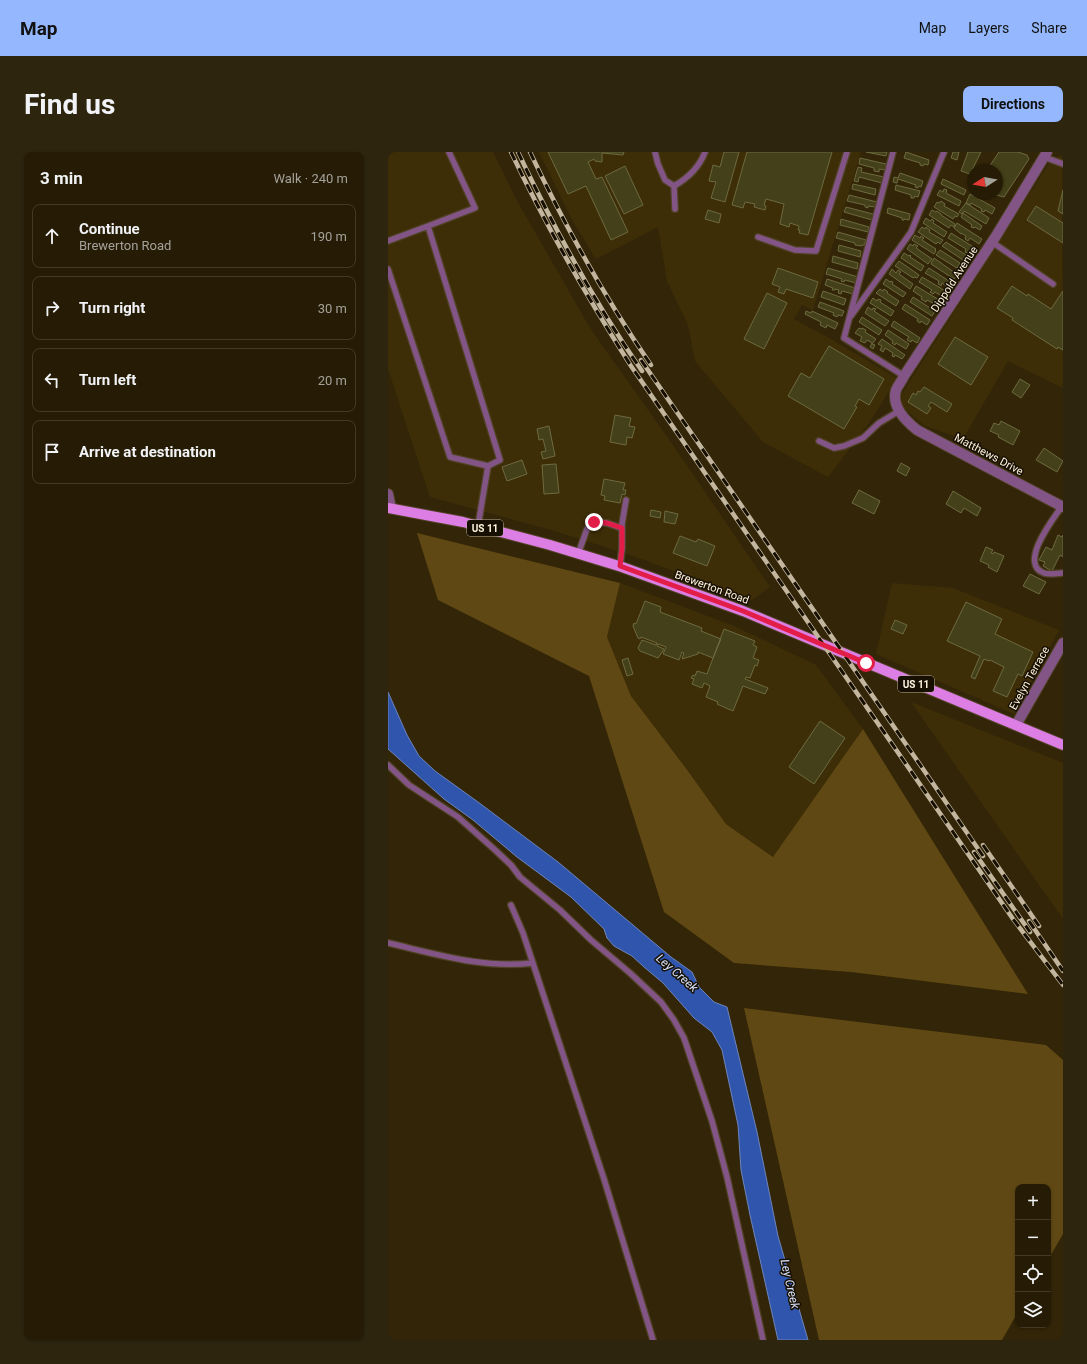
<!DOCTYPE html>
<meta charset="utf-8">
<style>
:root{--surface:#261c05;--page:#2e250f;--text:#f1f3f6;--muted:#a4a19a;--line:#423a27;--accent:#94b7fd}
body{margin:0;font-family:Roboto,sans-serif;background:var(--page);color:var(--text)}
.controls{position:absolute;right:12px;bottom:12px;display:grid;overflow:hidden;border-radius:8px;box-shadow:0 1px 3px #0004}
.controls button{width:36px;height:36px;display:grid;place-items:center;padding:0;border:0;border-bottom:1px solid var(--line);background:var(--surface);color:var(--text);font:20px sans-serif}
.compass{position:absolute;left:579px;top:12px;width:36px;height:36px;border-radius:50%;background:var(--surface);box-shadow:0 1px 3px #0004;rotate:259deg}
.stop{position:absolute;width:12px;height:12px;margin:-9px;border:3px solid #e11d48;border-radius:50%;background:#fff}
.stop.end{background:#e11d48;border-color:#fff;box-shadow:0 1px 4px #0008}
.list{margin:0;padding:0;list-style:none}
h2{display:flex;justify-content:space-between;align-items:center;height:52px;margin:0;padding:0 16px;font-size:17px}
h2 small{font-size:13px;font-weight:400;color:var(--muted)}
.list li{display:grid;grid-template-columns:26px 1fr auto;gap:12px;align-items:center;box-sizing:border-box;height:64px;margin:0 8px 8px;padding:0 8px;border:1px solid var(--line);border-radius:8px}
.list b{display:block;font-size:15px;white-space:nowrap}
.list p{margin:0;font-size:13px;white-space:nowrap;color:var(--muted)}
.list em{font-size:13px;font-style:normal;color:var(--muted)}
.icon{flex:none;width:22px;height:22px;fill:none;stroke:currentColor;stroke-width:2;stroke-linecap:round;stroke-linejoin:round}
.map{position:relative;flex:none;width:675px;height:1188px;overflow:hidden;border-radius:8px}
header{display:flex;align-items:center;gap:24px;box-sizing:border-box;height:56px;padding:0 20px;background:var(--accent);color:#111}
header strong{font-size:19px}
nav{display:flex;gap:22px;margin-inline-start:auto;font-size:14px}
.intro{display:flex;align-items:center;justify-content:space-between;box-sizing:border-box;height:96px;padding:0 24px}
h1{margin:0;font-size:28px}
.button{padding:10px 18px;border-radius:8px;background:var(--accent);color:#111;font-size:14px;font-weight:700}
main{display:flex;gap:24px;padding:0 24px}
aside{flex:1;background:var(--surface);border-radius:8px;box-shadow:0 1px 3px #0004}
.map>svg:first-child{display:block}
.built{fill:#3e2e08}
.green{fill:#5f4813}
.water{fill:#3055ac;stroke:#6e85bb}
.building{fill:#444019;stroke:#6d6a40}
.lines{fill:none;stroke-linecap:round;stroke-linejoin:round}
.service-casing{stroke:#504225;stroke-width:8}
.minor-casing{stroke:#504225;stroke-width:12}
.tertiary-casing{stroke:#504225;stroke-width:12}
.primary-casing{stroke:#504225;stroke-width:12}
.service{stroke:#825586;stroke-width:5.5}
.minor{stroke:#825586;stroke-width:10}
.tertiary{stroke:#825586;stroke-width:10}
.primary{stroke:#dd7ee5;stroke-width:10}
.rail-casing{stroke:#c2b69e;stroke-width:4.5}
.rail{stroke:#170f02;stroke-width:3;stroke-dasharray:9;stroke-linecap:butt}
.route{stroke:#e11d48;stroke-width:5}
.labels{text-anchor:middle;stroke-width:3;stroke-linejoin:round;paint-order:stroke}
.shield{fill:#170f02;stroke:#b9af9c;stroke-width:1}
.shield-label{font-size:10px;font-weight:bold;fill:#fff4de}
.street-label{font-size:11px;fill:#fff4de;stroke:#170f02}
.water-label{font-size:12px;font-style:italic;fill:#d6e2fa;stroke:#170f02}
</style>
<header>
<strong>Map</strong>
<nav><a>Map</a><a>Layers</a><a>Share</a></nav>
</header>
<div class="intro"><h1>Find us</h1><a class="button">Directions</a></div>
<main>
<aside>
<h2>3 min<small>Walk · 240 m</small></h2>
<ul class="list">
<li><svg class="icon" aria-label="ahead" viewBox="0 0 24 24"><path d="M12 20V5M6 11l6-6 6 6"/></svg><div><b>Continue</b><p>Brewerton Road</p></div><em>190 m</em></li>
<li><svg class="icon" aria-label="right" viewBox="0 0 24 24"><path d="M7 20v-9h11M14 6l5 5-5 5"/></svg><div><b>Turn right</b></div><em>30 m</em></li>
<li><svg class="icon" aria-label="left" viewBox="0 0 24 24"><path d="M17 20v-9H6M10 6l-5 5 5 5"/></svg><div><b>Turn left</b></div><em>20 m</em></li>
<li><svg class="icon" aria-label="arrive" viewBox="0 0 24 24"><path d="M6 21V4h12l-3 4 3 4H6"/></svg><div><b>Arrive at destination</b></div></li>
</ul>
</aside>
<div class="map">
<svg width="675" height="1188" viewBox="0 0 675 1188">
<rect width="100%" height="100%" fill="#332507"/>
<path class="built" d="M0 0H105L128 47 202 176 287 296 382 435 364 448 248 405 167 379 42 345 0 217Z
M151 0H473L425 158 414 153 406 167 441 186 509 226 482 270 440 325 375 290 307 209 300 173 279 129 270 75 208 107 183 66Z
M674 2 675 236 620 209 575 287 537 274 514 255 513 243 660 13Z
M232 431 346 474 428 513 475 577 386 705 338 672 297 615 243 544 219 485Z
M504 431 565 436 671 478 626 562 488 502Z
M523 550 675 611V767Z"/>
<path class="green" d="M29 381 232 431 219 485 243 544 297 615 338 672 385 705 475 577 640 842 463 820 346 811 276 760 201 524 50 448Z
M356 856 658 893 675 908V1082L660 1108V1035H630V1160L614 1188H431Z"/>
<path class="water" d="M0 540 19 583 31 604 47 619 90 650 170 710 283 805 304 820 311 835 326 850 339 855 369 980 390 1084 420 1188H390L362 1063 353 1018 350 973 334 898 324 880 306 866 275 831 256 815 244 804 226 794 219 786 216 777 183 745 129 705 85 668 56 647 0 597Z"/>
<path class="building" d="M160 0H236L235 3 214 1V10L207 9 206 7 200 10 208 27 214 25 240 80 223 88 198 34 180 42Z
M336 0H351L337 50 323 46 328 30 321 29 325 13 332 15Z
M359 0H444L420 83 411 81 412 78H410L411 74 402 71 401 75 392 72 396 52 378 47 376 53 378 54 377 58 366 55 367 52 357 50 355 56 344 53Z
M478 0H499L498 4Z
M518 0 541 8 540 13 536 12 535 14 532 13V11L516 6Z
M565 0H571L569 8 563 6Z
M580 0H593L582 22 573 19Z
M611 0H630L639 3 641 7 616 45 604 42H609V18H599Z
M472 6 498 12 497 18 491 17V20L486 19V16L471 12Z
M237 14 255 53 236 62 217 24Z
M470 15 474 16 473 20 496 25 494 31 471 25 470 30 466 29Z
M512 21 535 29 533 35 531 34 530 36 527 35 528 33 510 27 509 31 505 30 506 25 510 26Z
M555 27 578 38 576 43 553 32Z
M465 32 488 37 487 43 464 37Z
M508 33 532 39 530 45 527 44 526 46H523V43L507 38Z
M556 37 559 38 558 41 573 49 571 54 549 43 552 38 555 40Z
M675 38V62L670 59Z
M582 42 607 56 604 62 597 58 596 60 593 59 594 57 583 51 582 53 578 51Z
M461 43 489 50 487 55 480 54V56L477 55V53L459 49Z
M553 49 557 52 556 54 571 62 569 65 567 64 565 67 546 55 549 50 551 51Z
M578 51 601 66 598 72 576 59 574 62 571 60Z
M648 54 675 71V91L639 68Z
M458 55 485 62 484 68 456 60Z
M500 56 522 62 521 68 516 67V68H514V66L499 61Z
M320 58 333 62 331 71 317 67Z
M544 58 548 60 549 59 553 62V63L567 72 566 75 563 73 561 76 541 63Z
M575 61 594 74 592 78 587 75 586 76 583 75 584 73 573 65Z
M538 66 542 69 544 67 546 69 545 71 559 80 556 85 535 71Z
M453 67 481 75 480 80 452 73Z
M569 71 594 87 591 92 582 86 580 89 577 87 578 84 573 81V82L566 76Z
M534 75 537 77 538 75 542 78 541 80 555 88 552 92 550 90 548 92 530 80Z
M450 80 478 88 476 93H474V94L467 93V91L448 86Z
M563 81 587 96 584 101 582 100 579 101 577 100 578 97 560 86Z
M527 83 532 86 533 84 536 86 534 88 548 97 547 98 548 99 546 102 524 88Z
M558 90 581 105 578 110 554 94Z
M522 92 525 94 526 92 530 94 528 96 544 107 540 112 519 97Z
M451 93 473 99 472 105 450 99Z
M552 98 572 111 569 116 548 103Z
M516 101 521 104 522 103 523 104 522 105 536 114 533 119 513 106Z
M445 104 470 111 469 117 444 110Z
M546 106 570 123 566 127 543 112Z
M511 109 531 123 529 126 526 125 525 126 507 114Z
M390 116 430 130 425 146 398 137 396 142 390 140 392 135 384 132Z
M440 116 470 125 468 131 457 128 456 130 453 129 454 127 438 122Z
M541 116 564 131 561 136 554 131 553 134 550 132 551 129 537 121Z
M504 117 508 121 510 118 513 120 511 122 525 132 522 137 501 122Z
M534 125 559 140 555 145 547 140 545 142 542 140 544 138 531 130Z
M439 127 467 136 465 142 454 139 453 142 450 141 451 138 447 137V138H444L445 136 437 133Z
M498 127 502 130 503 129 505 130 504 132 518 141 515 145 495 132Z
M528 134 553 149 550 154 539 148 538 150 533 147 534 145 525 139Z
M624 134 639 144 640 142 663 157 675 139V198L670 195 669 197 624 168 625 166 609 156Z
M492 137 495 139 496 137 500 140 499 141 511 149 508 154 488 141Z
M435 139 458 147 456 153 433 145Z
M379 141 399 151 376 197 356 187Z
M525 145 547 159 544 164 522 150Z
M485 146 489 149 490 147 493 148 492 150 506 159 503 164 482 151Z
M432 150 456 159 454 164 450 163 449 165 445 163 446 161 430 155Z
M517 152 542 168 539 173 533 169 532 171 529 169 530 167 514 157Z
M480 155 484 158 485 156 488 157 486 159 501 169 497 174 477 161Z
M418 159 423 161 424 159 450 171 447 177 439 173 438 176 432 173 433 170 417 162Z
M474 165 494 178 491 183 471 170Z
M506 169 532 186 529 191 524 188 523 190 519 188 521 185 503 174Z
M471 176 473 177 474 176 478 178 477 180 488 187 484 192 487 193 485 197 482 195 484 191 479 188 477 191 472 189 474 185 467 181Z
M500 178 521 192 518 197 508 191 507 193 504 191 505 189 497 183Z
M567 185 600 205 583 233 550 212Z
M494 187 517 203 514 207 507 203 506 205 504 204 505 201 497 196 495 200 492 198 494 194 490 192Z
M441 194 496 227 481 253 471 247 467 254 469 255 456 277 400 244 413 221 422 226Z
M632 227 642 233 633 246 624 240Z
M536 235 564 252 559 260 543 250 540 254 543 256 539 262 520 250 525 241 528 243 530 239 532 240Z
M227 263 243 266 241 274 247 275 244 286 239 285 238 293 222 290Z
M613 269 632 279 625 293 610 285 611 283 602 279 606 271 611 273Z
M161 274 167 304 155 307 153 300 158 299 155 287 151 288 149 277Z
M656 296 675 309 669 320 648 308Z
M134 308 139 322 119 329 114 315Z
M513 311 522 316 518 324 509 319Z
M168 312 171 341 156 342 154 313Z
M216 327 237 331 235 338H238L237 343 234 342 232 351 216 348 217 344 213 343Z
M471 338 492 349 486 362 464 351Z
M565 339 593 356 589 364 576 356 573 361 558 352Z
M263 358 273 360 272 366 262 364Z
M277 359 290 362 287 372 276 370Z
M670 383 674 385 675 383V405L672 403 664 419 655 414 657 410 651 408 658 395 664 398Z
M292 384 308 390 310 387 327 394 319 414 285 401Z
M598 395 605 398 603 401 605 402 606 400 616 404 609 420 600 415 601 413 592 409Z
M642 422 658 430 651 442 635 434Z
M257 449 273 455 272 460 314 476 313 479 333 487 325 506 310 500V502L294 507 296 501 294 500 291 508 275 502 278 495 270 492 269 494 276 497 270 506 252 499 250 496 254 488 268 493 269 491 253 485 252 487 250 486 245 474 246 471 248 472Z
M578 450 614 467 607 482 645 500 634 524 630 522 619 545 605 539 616 515 602 508 601 509 596 507 587 527 583 525 592 504 559 489Z
M507 468 519 473 515 482 503 477Z
M336 477 367 489 365 493 369 495 365 506 371 508 369 514 367 513 362 526 358 525 357 527 380 536 377 542 355 534 345 559 329 552 330 550 318 545 322 534 316 531 314 536 304 532 306 527 303 526 305 523 307 524 309 519 319 522Z
M240 506 245 522 239 524 234 508Z
M432 569 457 586 426 632 401 615Z"/>
<g class="lines">
<g class="service-casing">
<path id="service" d="M267 0 270 12 277 28 286 34
M505 0 456 186 516 224
M656 5 675 12
M287 57 286 34C300 26 311 16 317 0
M40 74 87 56 61 0
M370 85 407 98 428 99 459 0
M0 89 40 74 112 308 100 314 62 305 0 117
M604 90 665 132
M463 164 523 80 556 0
M431 289 446 296 456 294 475 286 491 271 511 259
M674 354C665 367 630 412 656 421 661 423 669 421 675 421
M90 374 100 314
M190 402 199 377 206 370 219 371 233 376
M232 414 234 396V372L238 348
M0 613 21 633 70 665 106 697 123 713 132 725 172 758 203 788 242 821 273 850 286 868 296 886 324 969 339 1025 375 1188
M123 753 135 781 216 1027 265 1188
M0 791C48 802 95 817 145 811"/>
</g>
<g class="minor-casing">
<path id="minor" d="M659 0 608 84 516 224C514 229 510 233 508 238 503 255 518 269 529 278L675 355
M628 573 675 491"/>
</g>
<g class="tertiary-casing">
<path id="tertiary" d="M0 342 3 356"/>
</g>
<g class="primary-casing">
<path id="primary" d="M0 356 75 370 162 393 234 415 355 459 675 593"/>
</g>
<use href="#service" class="service"/>
<use href="#minor" class="minor"/>
<use href="#tertiary" class="tertiary"/>
<use href="#primary" class="primary"/>
<g class="rail-casing">
<path id="rail" d="M123 0C158 74 199 145 243 214L625 767 675 833
M130 0C166 76 206 150 254 219
M142 0C177 74 217 146 263 213
M253 208 595 704
M595 693 651 774
M586 700 642 780
M641 769 675 819"/>
</g>
<use href="#rail" class="rail"/>
</g>
<g class="lines">
<path class="route" d="M206 370 219 371 234 376V396L232 414 355 459 478 511"/>
</g>
<g class="labels">
<g class="shield">
<rect x="79" y="368" width="36" height="16" rx="3"/>
<rect x="510" y="524" width="36" height="16" rx="3"/>
</g>
<g class="shield-label">
<text x="97" y="380">US 11</text>
<text x="528" y="536">US 11</text>
</g>
<g class="street-label">
<text transform="translate(566 127) rotate(-57)" y="4">Dippold Avenue</text>
<text transform="translate(601 302) rotate(28)" y="4">Matthews Drive</text>
<text transform="translate(324 435) rotate(20)" y="4">Brewerton Road</text>
<text transform="translate(641 526) rotate(-61)" y="4">Evelyn Terrace</text>
</g>
<g class="water-label">
<text transform="translate(289 821) rotate(41)" y="4">Ley Creek</text>
<text transform="translate(402 1132) rotate(77)" y="4">Ley Creek</text>
</g>
</g>
</svg>
<div class="controls">
<button>+</button>
<button>−</button>
<button><svg class="icon" aria-label="locate" viewBox="0 0 24 24"><circle cx="12" cy="12" r="6"/><path d="M12 2v4M12 18v4M2 12h4M18 12h4"/></svg></button>
<button><svg class="icon" aria-label="layers" viewBox="0 0 24 24"><path d="M12 4l9 5-9 5-9-5zM3 14l9 5 9-5"/></svg></button>
</div>
<svg class="compass" viewBox="-18 -18 36 36"><path d="M0-13l5 13h-10z" fill="#e53935"/><path d="M0 13l5-13h-10z" fill="#a4a19a"/></svg>
<div class="stop" style="left:478px;top:511px"></div>
<div class="stop end" style="left:206px;top:370px"></div>
</div>
</main>
